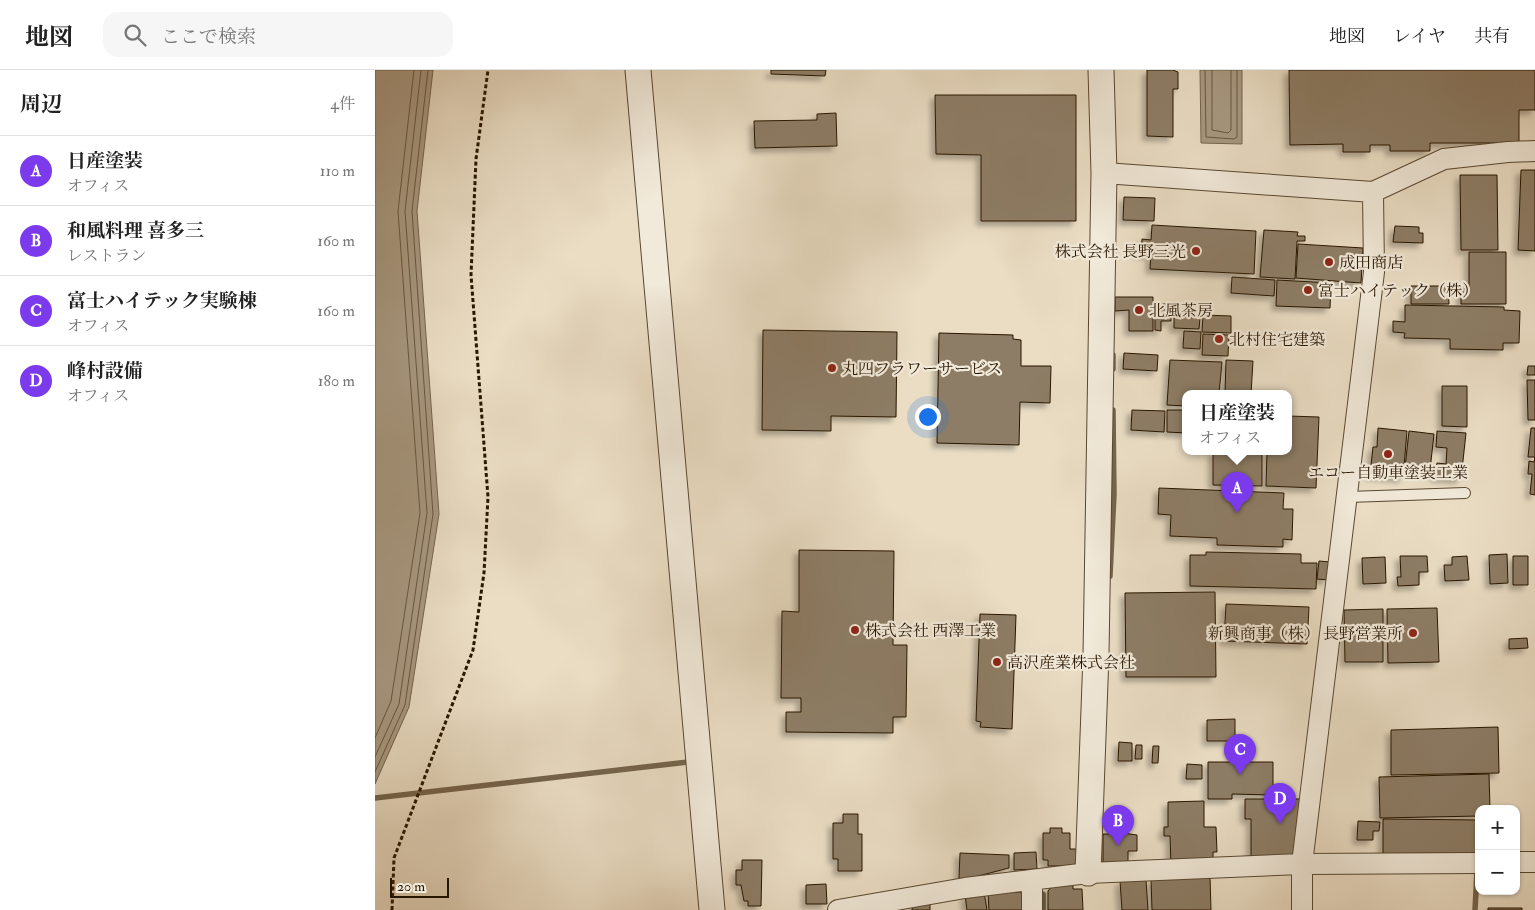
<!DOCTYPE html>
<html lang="ja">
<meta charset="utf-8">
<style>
:root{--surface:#fff;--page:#f6f6f6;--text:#222;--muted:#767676;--line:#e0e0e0;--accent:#7c3aed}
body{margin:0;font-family:"IM FELL Double Pica","Noto Serif JP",serif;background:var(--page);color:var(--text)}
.controls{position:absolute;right:15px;bottom:15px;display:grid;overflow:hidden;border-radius:10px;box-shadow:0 1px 4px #0004}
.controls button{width:45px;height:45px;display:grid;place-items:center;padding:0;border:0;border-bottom:1px solid var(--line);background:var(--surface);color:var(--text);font:25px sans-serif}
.scale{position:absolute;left:15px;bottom:12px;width:59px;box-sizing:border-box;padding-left:5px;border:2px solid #281600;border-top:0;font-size:14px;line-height:18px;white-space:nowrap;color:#281600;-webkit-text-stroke:4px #f1e9d9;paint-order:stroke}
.you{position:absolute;left:552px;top:346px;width:18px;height:18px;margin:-12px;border:4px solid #fff;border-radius:50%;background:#1a73e8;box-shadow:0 0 0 8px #1a73e833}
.badge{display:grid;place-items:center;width:32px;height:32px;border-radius:50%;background:var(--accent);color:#fff;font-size:16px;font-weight:700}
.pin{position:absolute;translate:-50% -41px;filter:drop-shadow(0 1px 2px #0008)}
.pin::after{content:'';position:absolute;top:26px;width:18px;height:15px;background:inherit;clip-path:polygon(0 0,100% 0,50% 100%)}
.popup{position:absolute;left:807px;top:320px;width:110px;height:65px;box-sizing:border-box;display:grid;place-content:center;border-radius:10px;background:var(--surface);filter:drop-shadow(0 1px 4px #0005);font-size:16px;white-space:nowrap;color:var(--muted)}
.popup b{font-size:19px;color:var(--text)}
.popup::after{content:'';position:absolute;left:50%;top:100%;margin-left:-10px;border:10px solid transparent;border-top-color:var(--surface)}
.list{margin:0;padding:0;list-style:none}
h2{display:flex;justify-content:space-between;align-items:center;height:65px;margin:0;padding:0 20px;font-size:21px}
h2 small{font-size:16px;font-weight:400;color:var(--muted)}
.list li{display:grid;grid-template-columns:32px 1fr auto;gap:15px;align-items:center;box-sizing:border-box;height:70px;padding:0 20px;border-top:1px solid var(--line)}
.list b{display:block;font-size:19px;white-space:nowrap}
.list p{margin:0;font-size:16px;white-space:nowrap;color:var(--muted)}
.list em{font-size:16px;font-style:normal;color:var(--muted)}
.icon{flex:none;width:28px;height:28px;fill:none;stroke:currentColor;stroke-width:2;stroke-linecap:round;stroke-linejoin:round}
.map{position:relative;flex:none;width:1160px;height:840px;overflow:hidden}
header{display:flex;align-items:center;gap:30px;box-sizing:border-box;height:70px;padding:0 25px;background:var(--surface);border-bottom:1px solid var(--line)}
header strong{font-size:24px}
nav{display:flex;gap:28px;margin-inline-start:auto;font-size:18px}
.search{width:350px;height:45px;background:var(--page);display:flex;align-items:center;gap:12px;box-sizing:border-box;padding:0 18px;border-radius:15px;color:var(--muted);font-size:19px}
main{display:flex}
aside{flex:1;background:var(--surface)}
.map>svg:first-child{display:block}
.water{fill:#a89981;stroke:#75654d}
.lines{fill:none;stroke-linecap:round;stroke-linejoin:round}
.shore{stroke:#685840;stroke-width:1}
.stream{stroke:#75654d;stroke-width:5.5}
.building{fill:#8d7d66;stroke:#281600;filter:url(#shadow)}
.service-casing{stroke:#584831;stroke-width:12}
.minor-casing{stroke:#584831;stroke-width:22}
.tertiary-casing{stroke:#584831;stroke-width:27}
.path{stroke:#281600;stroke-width:3;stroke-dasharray:4 2.5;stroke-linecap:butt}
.service{stroke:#f1e9d9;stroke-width:10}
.minor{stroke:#f1e9d9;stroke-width:20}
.tertiary{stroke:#f1e9d9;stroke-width:25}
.poi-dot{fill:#8f2418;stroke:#f1e9d9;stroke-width:2}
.labels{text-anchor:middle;stroke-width:4.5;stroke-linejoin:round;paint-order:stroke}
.poi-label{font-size:16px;fill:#281600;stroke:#f1e9d9;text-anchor:start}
</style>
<header>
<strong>地図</strong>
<div class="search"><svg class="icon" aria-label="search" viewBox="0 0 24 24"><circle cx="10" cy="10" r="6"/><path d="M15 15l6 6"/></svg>ここで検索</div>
<nav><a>地図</a><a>レイヤ</a><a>共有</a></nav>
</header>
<main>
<aside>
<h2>周辺<small>4件</small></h2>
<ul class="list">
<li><span class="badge">A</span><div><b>日産塗装</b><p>オフィス</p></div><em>110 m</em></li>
<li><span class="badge">B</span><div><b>和風料理 喜多三</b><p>レストラン</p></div><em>160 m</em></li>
<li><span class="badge">C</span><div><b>富士ハイテック実験棟</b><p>オフィス</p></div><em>160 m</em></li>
<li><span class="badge">D</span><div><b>峰村設備</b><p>オフィス</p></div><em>180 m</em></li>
</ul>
</aside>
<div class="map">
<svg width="1160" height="840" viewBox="0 0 1160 840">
<defs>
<filter id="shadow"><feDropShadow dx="-4.5" dy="4.5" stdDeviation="2.5" flood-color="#0004"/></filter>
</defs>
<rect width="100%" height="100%" fill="#eaddc4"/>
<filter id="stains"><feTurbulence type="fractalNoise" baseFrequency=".004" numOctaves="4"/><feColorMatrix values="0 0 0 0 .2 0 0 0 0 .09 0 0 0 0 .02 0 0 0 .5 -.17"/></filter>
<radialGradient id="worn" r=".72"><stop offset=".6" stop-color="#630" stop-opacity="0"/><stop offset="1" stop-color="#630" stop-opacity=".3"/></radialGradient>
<path class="water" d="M0 0H58L42 141 64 444 34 637 0 714Z
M825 0H867V74L826 73Z"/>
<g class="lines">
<path class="shore" d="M830 0 831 67 859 69 862 67V0
M837 0V60L853 63 856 60V0
M0 668 16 631 45 443 23 141 39 0
M0 687 24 634 52 443 30 141 46 0
M0 702 30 635 58 444 37 141 53 0"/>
<path class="stream" d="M738 285V299
M735 506 739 424 738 340
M0 728 313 692
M668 840V824
M1100 840 1102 802H1104"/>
</g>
<path class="building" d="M396 0H451L450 6 396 4Z
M772 0H798L803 2V19H798V67L772 66Z
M914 0H1160V40H1144V73H1055V81H1015V75H995V82H968V74L915 75Z
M560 25H701V151H606V85L561 84Z
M461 43 462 76 380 78 379 51 442 50V44Z
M1146 100H1160V181L1143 180Z
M1085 105H1122L1123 180H1086Z
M749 127 780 128 779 151 748 150Z
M777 155 881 161 879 204 775 199 776 184H766L767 169 776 170Z
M1020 156 1044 157V163H1048V173L1018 172Z
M889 160 923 162 922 166H930V171H922L920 209 885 207Z
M923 174 988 178 986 213 921 208Z
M1094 182H1131V234H1086V220L1094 217Z
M857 207 900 210 899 226 856 223Z
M902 210 956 213 955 238 901 236Z
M1036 216H1073L1074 234H1036Z
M740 227H778V261H754V240L740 241Z
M780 234H796V251H786V261L780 260Z
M1030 235 1129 237V240L1145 241 1144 273H1128V280L1075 279V269L1029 268 1030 263 1018 262V251L1030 252Z
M828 245 856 246V263L827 262Z
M799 247 825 248 824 259 799 258Z
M388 260 522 262 521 347 456 346V361L387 360Z
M809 261 826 262 825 279 808 278Z
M564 263 638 265V269L646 270V296H676L675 333 645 332 644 375 562 373Z
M828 264 854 265 853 286 827 285Z
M749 283 783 285 782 301 748 299Z
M795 290 847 292 844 324H811V336L792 335Z
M851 290 878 291 876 324H850Z
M1153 296H1160V305H1152Z
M1152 310H1160V350H1153Z
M1067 316H1092V357L1067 356Z
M757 340 790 341 789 362 756 360Z
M792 340H811V363L792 362Z
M913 346 944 347 941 418 891 416 892 382H913Z
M1003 358 1032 361 1028 408 995 405 998 377H1002Z
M1156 358H1160V425L1155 424 1157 404H1153L1154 391 1159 392 1160 387H1153Z
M1034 361 1059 364 1055 400 1030 398Z
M1062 361 1091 363 1086 409 1060 407 1062 393 1071 394 1072 378 1061 377Z
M838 382H887V416L838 415Z
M784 418 909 423 908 439H918L917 470 908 469V477L842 475V468L795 466 796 445 783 444Z
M424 480 519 481 518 575H532L531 647H518V663L411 662V642H426V628H406L407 541 424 542Z
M831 482 926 484V493H942L941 519 815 516V485H831Z
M1132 484 1133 513 1115 514 1114 485Z
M1025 486H1052L1053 502H1044V515L1023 516 1022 507H1026Z
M1092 486 1094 510 1070 511 1069 495H1077V487Z
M1138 486H1153V515H1138Z
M1010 487 1011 513 988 514 987 488Z
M944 491 955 492 953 510 942 509Z
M840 522 841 607H751L750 523Z
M851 534 934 537 932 574 849 571Z
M1062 538 1064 592 1013 593 1012 539Z
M1008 539V592H970L969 540Z
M605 544 641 545 637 659 605 657 606 652 601 651Z
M1152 568 1153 578 1134 579V569Z
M860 649V671H832V650Z
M1123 657 1124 703 1016 705V660Z
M744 672 757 673V691H743Z
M761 675H767V689H760Z
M778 676H784L783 693H777Z
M833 692H898V725L857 724V729H833Z
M812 694 827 695V709H811Z
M1114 704 1115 739H1104V746L1005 748 1004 707Z
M870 729H925V780L919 791 876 792V749H870Z
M829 731V757H841L842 782H838V792L796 795 795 766H789V757H793V732Z
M468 744H483V764H487V801H463V789H458V753H468Z
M1008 749 1104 750V786L1008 785Z
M983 751 1005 752 1004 761H998V770H982Z
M675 758H687V763H695V779H702V796H673V790H668V763H675Z
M734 761 762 765V781H753V794L728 793V764H734Z
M661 782 662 799 639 800V783Z
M585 783 634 785V798L588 810 584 808Z
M367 790H387L386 836H373V831H369L366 815H361V800H367Z
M835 807 836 840H777L776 809Z
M771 810 773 840H747L745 811Z
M451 814 452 834H431V815Z
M698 815V819H707L708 840H673V821L677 816Z
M609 822 612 840H592L590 825Z
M613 822H647L648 840H614Z
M538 833H555V840H537Z
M1113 838H1147V840H1113Z"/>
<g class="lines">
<g class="service-casing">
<path id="service" d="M973 427 1090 423"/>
</g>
<g class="minor-casing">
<path id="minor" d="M729 103 998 122 999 202 927 794V840
M998 122 1069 89 1133 82 1160 81
M1141 792H1160
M657 810V840
M463 840 590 818 713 803 927 794 1104 793"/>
</g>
<g class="tertiary-casing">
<path id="tertiary" d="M263 0 337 840
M713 803 721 585 729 103 726 0"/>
</g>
<path class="path" d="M17 840 19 788 98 580 109 503 113 427 96 205 101 89 113 0"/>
<use href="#service" class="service"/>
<use href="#minor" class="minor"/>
<use href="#tertiary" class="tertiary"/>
</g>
<g class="poi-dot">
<circle cx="821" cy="181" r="5"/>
<circle cx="954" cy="192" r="5"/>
<circle cx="933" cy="220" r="5"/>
<circle cx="764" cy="240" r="5"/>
<circle cx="844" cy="269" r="5"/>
<circle cx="457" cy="298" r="5"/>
<circle cx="1013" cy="384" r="5"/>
<circle cx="480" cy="560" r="5"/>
<circle cx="1038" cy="563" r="5"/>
<circle cx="622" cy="592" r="5"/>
</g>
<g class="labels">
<g class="poi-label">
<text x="811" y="187" text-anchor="end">株式会社 長野三光</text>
<text x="964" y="198">成田商店</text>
<text x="943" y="226">富士ハイテック（株）</text>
<text x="774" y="246">北風茶房</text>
<text x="854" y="275">北村住宅建築</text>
<text x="467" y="304">丸四フラワーサービス</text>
<text x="1013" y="408" text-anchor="middle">エコー自動車塗装工業</text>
<text x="490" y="566">株式会社 西澤工業</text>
<text x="1028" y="569" text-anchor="end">新興商事（株） 長野営業所</text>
<text x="632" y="598">高沢産業株式会社</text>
</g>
</g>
<rect width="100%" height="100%" filter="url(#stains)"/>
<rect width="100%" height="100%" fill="url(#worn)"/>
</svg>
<div class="controls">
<button>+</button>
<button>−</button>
</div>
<div class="scale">20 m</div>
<div class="you"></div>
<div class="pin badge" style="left:862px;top:443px">A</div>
<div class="popup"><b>日産塗装</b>オフィス</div>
<div class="pin badge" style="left:743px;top:776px">B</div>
<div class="pin badge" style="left:865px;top:705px">C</div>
<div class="pin badge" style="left:905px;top:754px">D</div>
</div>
</main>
